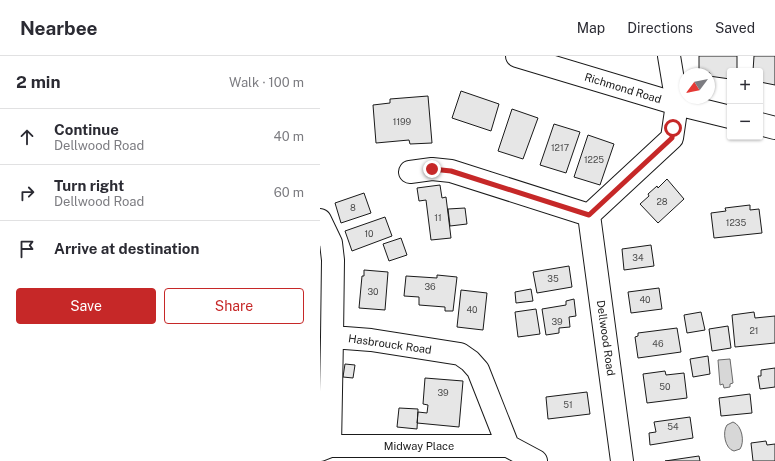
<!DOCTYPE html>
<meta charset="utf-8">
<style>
:root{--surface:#fff;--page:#f2f2f3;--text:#2b2b33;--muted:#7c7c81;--line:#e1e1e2;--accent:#c62828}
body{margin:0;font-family:"Public Sans",sans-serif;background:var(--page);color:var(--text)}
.controls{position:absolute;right:12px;top:12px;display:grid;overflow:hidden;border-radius:4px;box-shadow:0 1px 3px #0004}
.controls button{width:36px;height:36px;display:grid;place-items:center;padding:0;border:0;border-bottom:1px solid var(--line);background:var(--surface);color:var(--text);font:20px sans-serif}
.compass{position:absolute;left:359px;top:12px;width:36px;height:36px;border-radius:50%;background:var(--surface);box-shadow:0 1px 3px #0004;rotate:238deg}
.stop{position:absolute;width:12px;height:12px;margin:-9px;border:3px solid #c62828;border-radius:50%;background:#fff}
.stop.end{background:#c62828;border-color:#fff;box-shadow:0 1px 4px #0008}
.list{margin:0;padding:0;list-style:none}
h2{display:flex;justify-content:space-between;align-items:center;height:52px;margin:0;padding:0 16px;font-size:17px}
h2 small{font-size:13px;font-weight:400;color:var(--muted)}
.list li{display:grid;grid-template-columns:26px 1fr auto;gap:12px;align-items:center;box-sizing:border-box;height:56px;padding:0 16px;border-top:1px solid var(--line)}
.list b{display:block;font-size:15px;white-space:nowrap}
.list p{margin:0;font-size:13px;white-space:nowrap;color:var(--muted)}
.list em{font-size:13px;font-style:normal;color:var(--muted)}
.actions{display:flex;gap:8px;padding:12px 16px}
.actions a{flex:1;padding:9px 0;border:1px solid var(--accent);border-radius:4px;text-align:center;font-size:14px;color:var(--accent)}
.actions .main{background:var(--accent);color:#fff}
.icon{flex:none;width:22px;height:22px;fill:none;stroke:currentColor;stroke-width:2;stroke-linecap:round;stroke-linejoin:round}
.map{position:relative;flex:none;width:455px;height:405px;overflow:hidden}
header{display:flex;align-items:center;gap:24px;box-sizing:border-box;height:56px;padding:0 20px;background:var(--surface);border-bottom:1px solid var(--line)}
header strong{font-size:19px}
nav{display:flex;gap:22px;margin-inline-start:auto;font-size:14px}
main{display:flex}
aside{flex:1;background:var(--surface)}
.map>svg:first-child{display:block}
.water{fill:#d7d7d7;stroke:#6a6a6a}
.building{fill:#e6e6e6;stroke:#1a1a1a}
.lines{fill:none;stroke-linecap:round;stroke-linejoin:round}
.minor-casing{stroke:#1a1a1a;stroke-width:24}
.major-casing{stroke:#1a1a1a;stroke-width:24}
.minor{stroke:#fff;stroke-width:22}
.major{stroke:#fff;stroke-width:22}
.route{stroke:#c62828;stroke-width:5}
.labels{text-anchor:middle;stroke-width:3;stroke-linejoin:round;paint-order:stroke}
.number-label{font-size:9px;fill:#4d4d4d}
.street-label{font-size:11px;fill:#1a1a1a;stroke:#fff}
</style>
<header>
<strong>Nearbee</strong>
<nav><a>Map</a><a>Directions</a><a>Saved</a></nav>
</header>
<main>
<aside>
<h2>2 min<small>Walk · 100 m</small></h2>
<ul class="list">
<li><svg class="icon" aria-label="ahead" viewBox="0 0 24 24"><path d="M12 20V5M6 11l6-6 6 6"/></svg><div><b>Continue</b><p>Dellwood Road</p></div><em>40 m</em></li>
<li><svg class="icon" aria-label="right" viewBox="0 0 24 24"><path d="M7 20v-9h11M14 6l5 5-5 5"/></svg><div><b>Turn right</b><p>Dellwood Road</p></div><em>60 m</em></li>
<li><svg class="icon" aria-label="arrive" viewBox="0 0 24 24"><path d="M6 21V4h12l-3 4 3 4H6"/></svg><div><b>Arrive at destination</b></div></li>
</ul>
<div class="actions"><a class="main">Save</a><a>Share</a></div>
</aside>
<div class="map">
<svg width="455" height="405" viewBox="0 0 455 405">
<rect width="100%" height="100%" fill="#fff"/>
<path class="water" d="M410 303 413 327 410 328V331L404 332 403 328 400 329 398 304Z
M413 366C422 369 425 386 420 393L414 395C405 393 402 376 407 369Z"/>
<path class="building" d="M379 0H417V15H410V23L389 20 390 17H379Z
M434 0H455V29L440 26V15H433Z
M141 35 179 48 171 75 132 62Z
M108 40 112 87 90 88 89 84 56 87 53 49 70 47V43Z
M192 53 218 62 203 103 178 95Z
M234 68 260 76 246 117 220 109Z
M268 79 294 88 280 129 254 121Z
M347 123 364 143 338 167 320 148 329 140 328 138 337 130 338 132Z
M120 129 122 142 126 141 131 182 111 184 106 144 99 145 97 132Z
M44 137 51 157 21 167 15 147Z
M430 149V154L439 153 442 177 394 182 391 157 406 155 405 152Z
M145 152 147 168 130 170 128 153Z
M65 161 72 180 32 195 25 175Z
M81 182 87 199 69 205 63 188Z
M331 189 334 210 304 214 302 193Z
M249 210 252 231 217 237 213 216Z
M44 214 68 216 65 254 39 252 42 220H44Z
M117 219 137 221 133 255H125V251L99 249V241L84 240 86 220 117 222Z
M339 232 342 253 311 257 308 236Z
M211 233 213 245 196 247 195 236Z
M141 234 167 237 163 274 137 271Z
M254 243 256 260 249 261 250 271 239 272V277L226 279 222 253 246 249V245Z
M216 253 220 278 198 281 195 256Z
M381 256 385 274 367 277 364 259Z
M434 256 435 262 455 260V287L415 291 412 259Z
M408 270 411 292 392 295 389 273Z
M357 272 361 296 318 302 315 281 318 280V277Z
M388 300 390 318 373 321 370 303Z
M25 308 35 309 33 322 23 321Z
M455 312V331L440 333 438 320H441V314Z
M345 315 346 319 364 317 367 342 327 347 323 318Z
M105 322 143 325 139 371 97 367 98 356 107 357 108 349 103 348Z
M267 336 270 358 228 363 226 341Z
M430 338 432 357 401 360 399 342Z
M79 352 98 353 97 373 77 371Z
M370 361 373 382 330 389 329 377 336 376 334 366Z
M446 385 447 389 455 388V405H433L431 387Z
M379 400 380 405H345L372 401Z"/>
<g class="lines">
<g class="minor-casing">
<path id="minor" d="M90 116 112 113 131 115 269 159
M269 159 302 405
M269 159 352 82 357 48 349 0
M0 164 11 187 13 204 12 281 51 284 140 298 150 305 158 314 188 390
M10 390 12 281
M0 394 10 390H188L216 405"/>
</g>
<g class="major-casing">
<path id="major" d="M197 0 357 48 410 61
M440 68 455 72"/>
</g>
<use href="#minor" class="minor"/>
<use href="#major" class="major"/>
</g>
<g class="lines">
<path class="route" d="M112 113 131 115 269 159 352 82 353 72"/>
</g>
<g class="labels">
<g class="number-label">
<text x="82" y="69">1199</text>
<text x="240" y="95">1217</text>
<text x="274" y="107">1225</text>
<text x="342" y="149">28</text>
<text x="33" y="155">8</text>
<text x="118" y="165">11</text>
<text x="416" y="170">1235</text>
<text x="49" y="181">10</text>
<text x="318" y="205">34</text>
<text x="233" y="226">35</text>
<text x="110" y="234">36</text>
<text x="53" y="239">30</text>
<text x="325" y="247">40</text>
<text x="152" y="257">40</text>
<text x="237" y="269">39</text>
<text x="434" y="278">21</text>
<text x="338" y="291">46</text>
<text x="345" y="334">50</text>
<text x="123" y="340">39</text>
<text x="248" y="352">51</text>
<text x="353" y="374">54</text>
</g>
<g class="street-label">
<text transform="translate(303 32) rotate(17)" y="4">Richmond Road</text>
<text transform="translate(286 282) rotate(82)" y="4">Dellwood Road</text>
<text transform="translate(70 288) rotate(8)" y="4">Hasbrouck Road</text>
<text x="99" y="394">Midway Place</text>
</g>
</g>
</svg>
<div class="controls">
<button>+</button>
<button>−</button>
</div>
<svg class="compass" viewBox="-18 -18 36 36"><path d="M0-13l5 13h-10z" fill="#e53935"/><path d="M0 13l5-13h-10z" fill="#7c7c81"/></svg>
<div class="stop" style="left:353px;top:72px"></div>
<div class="stop end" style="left:112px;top:113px"></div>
</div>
</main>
